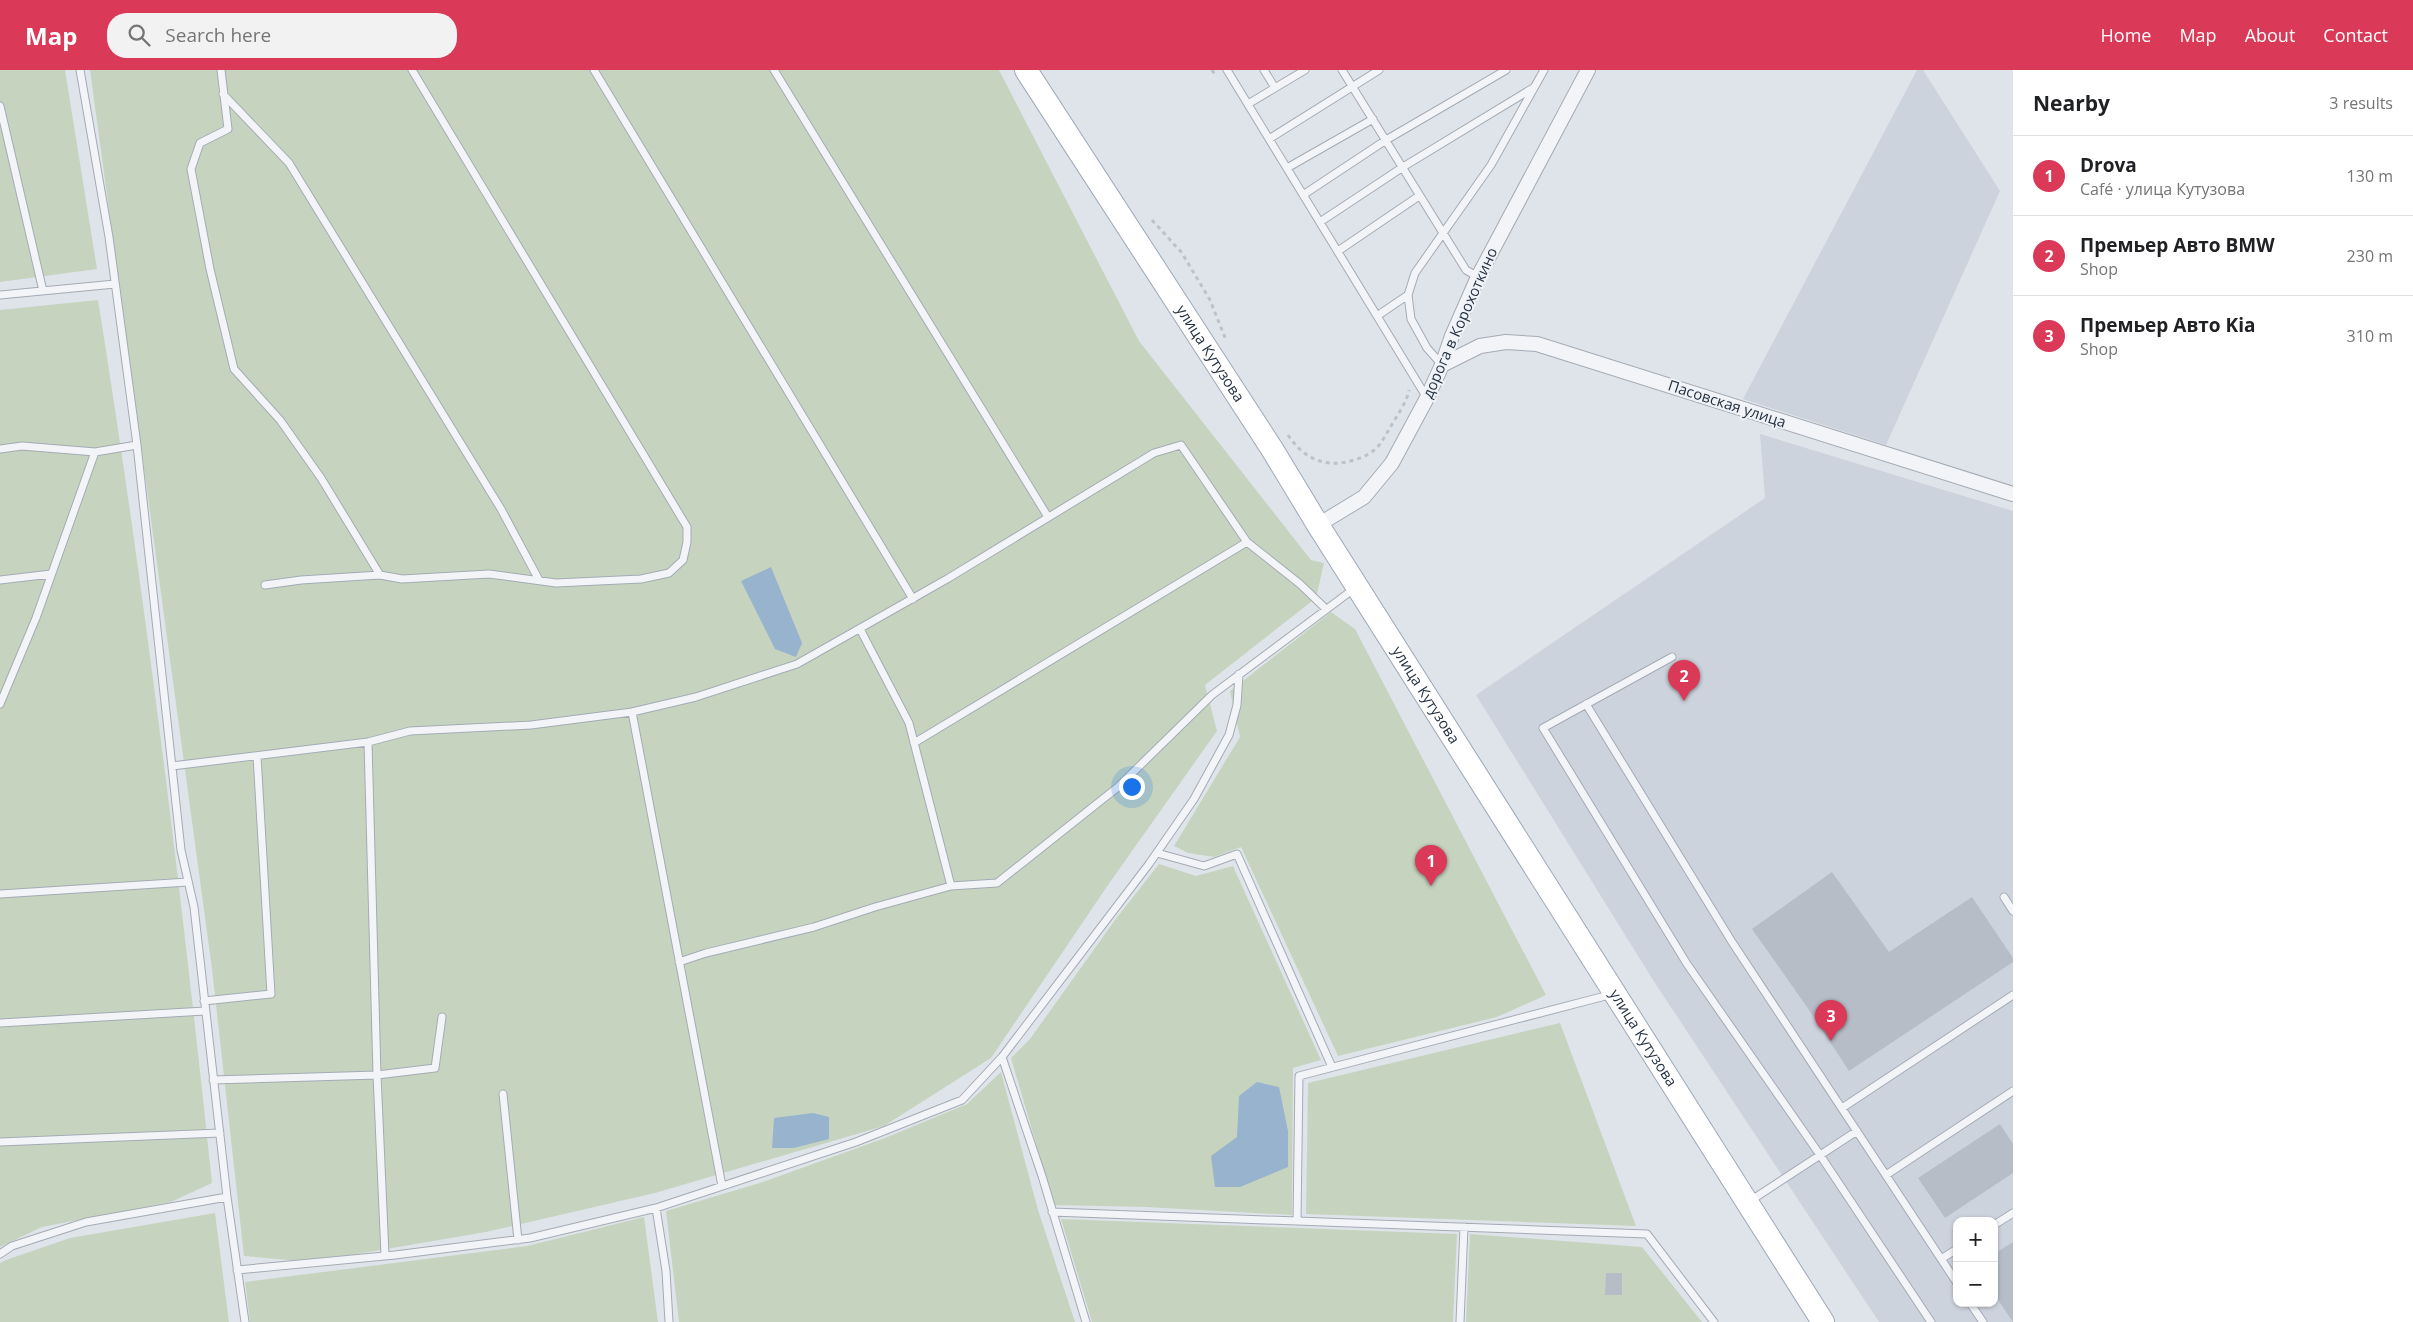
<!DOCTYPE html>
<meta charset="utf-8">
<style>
:root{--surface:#fff;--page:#f2f2f2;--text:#202124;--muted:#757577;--line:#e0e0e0;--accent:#da3957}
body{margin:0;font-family:"Open Sans",sans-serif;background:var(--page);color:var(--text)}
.controls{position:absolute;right:15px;bottom:15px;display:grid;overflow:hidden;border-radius:10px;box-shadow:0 1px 4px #0004}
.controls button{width:45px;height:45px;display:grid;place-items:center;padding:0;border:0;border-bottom:1px solid var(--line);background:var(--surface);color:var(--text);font:25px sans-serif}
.you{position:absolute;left:1131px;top:716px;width:18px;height:18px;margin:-12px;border:4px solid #fff;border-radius:50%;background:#1a73e8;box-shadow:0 0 0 8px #1a73e833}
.badge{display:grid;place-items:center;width:32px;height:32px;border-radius:50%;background:var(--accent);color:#fff;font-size:16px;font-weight:700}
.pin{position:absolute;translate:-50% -41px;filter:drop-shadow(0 1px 2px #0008)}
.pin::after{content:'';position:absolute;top:26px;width:18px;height:15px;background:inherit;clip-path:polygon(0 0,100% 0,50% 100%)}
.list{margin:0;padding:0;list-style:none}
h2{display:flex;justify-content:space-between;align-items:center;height:65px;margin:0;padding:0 20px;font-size:21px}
h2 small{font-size:16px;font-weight:400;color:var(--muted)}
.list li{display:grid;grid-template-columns:32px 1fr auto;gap:15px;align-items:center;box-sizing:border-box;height:80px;padding:0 20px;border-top:1px solid var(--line)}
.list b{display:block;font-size:19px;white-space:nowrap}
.list p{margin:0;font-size:16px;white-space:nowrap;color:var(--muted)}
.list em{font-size:16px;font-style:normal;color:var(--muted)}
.icon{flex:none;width:28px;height:28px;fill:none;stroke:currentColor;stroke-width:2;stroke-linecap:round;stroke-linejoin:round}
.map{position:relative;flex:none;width:2013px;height:1252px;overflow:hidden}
header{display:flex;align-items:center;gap:30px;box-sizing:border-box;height:70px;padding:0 25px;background:var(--accent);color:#fff}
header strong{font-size:24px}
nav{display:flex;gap:28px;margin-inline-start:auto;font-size:18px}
.search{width:350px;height:45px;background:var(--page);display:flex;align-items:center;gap:12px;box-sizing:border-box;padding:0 18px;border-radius:20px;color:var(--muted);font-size:19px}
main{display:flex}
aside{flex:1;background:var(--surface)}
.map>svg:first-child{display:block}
.built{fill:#cdd3dc;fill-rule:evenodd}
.green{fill:#c6d4bf}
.water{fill:#97b3cd}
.building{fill:#b6bdc7}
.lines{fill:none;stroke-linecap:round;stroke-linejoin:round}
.service-casing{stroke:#a4abb4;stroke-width:9}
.minor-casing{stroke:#a4abb4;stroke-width:16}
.primary-casing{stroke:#9da8b7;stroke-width:24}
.path{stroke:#bdc2c9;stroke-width:3;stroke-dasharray:4 4;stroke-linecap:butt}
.service{stroke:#f2f4f8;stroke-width:7}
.minor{stroke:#f2f4f8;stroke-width:14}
.primary{stroke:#fff;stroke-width:22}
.labels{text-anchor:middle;stroke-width:4;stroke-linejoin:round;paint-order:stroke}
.street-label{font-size:15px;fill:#263242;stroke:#eff3f7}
</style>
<header>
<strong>Map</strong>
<div class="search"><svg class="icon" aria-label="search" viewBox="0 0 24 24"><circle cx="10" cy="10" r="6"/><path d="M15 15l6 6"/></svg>Search here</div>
<nav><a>Home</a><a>Map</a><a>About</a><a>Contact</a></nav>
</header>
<main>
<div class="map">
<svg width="2013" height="1252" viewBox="0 0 2013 1252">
<rect width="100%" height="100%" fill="#dfe4ea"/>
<path class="built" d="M1917 0H1923L2000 121 1886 375 1743 329Z
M1760 364 2013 441V1252H1879L1653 910 1476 625 1765 428ZM1957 1151H1994V1233H1957Z"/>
<path class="green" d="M0 0H65L97 199 0 212Z
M90 0H999L1139 271 1311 490 1324 493 1316 528 1205 615 1217 661 1108 815 991 988 884 1056 655 1123 486 1162 310 1192 244 1186 212 899Z
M98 230C145 523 181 818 212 1113L171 1132 42 1157 0 1177V240Z
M1331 542 1355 559 1546 925 1497 947 1338 986 1241 777 1214 787 1188 783 1174 776 1240 667 1230 621Z
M1159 794 1196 806 1233 796 1321 990 1293 998 1292 1145 1146 1137 1054 1135 1011 988 1030 969 1115 850Z
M1560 953 1636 1156 1306 1144 1308 1013Z
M1001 1002 1038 1140 1075 1252H679L666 1141 763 1112 885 1068 967 1034Z
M215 1143 229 1252H0V1193L6 1190 70 1168Z
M644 1147 658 1252H250L245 1212 527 1176Z
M1061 1149 1457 1164 1453 1252H1092Z
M1470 1164 1642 1177 1702 1252H1466Z"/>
<path class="water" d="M771 497 802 573 796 587 775 579 741 511Z
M1257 1012 1279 1017 1288 1061V1097L1240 1117H1215L1211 1086 1237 1067 1239 1026Z
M813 1043 829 1047V1069L794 1078H772L774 1048Z"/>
<path class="building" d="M1832 802 1889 882 1972 827 2013 888V892L1849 1001 1807 937 1752 859Z
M2000 1054 2013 1074V1103L1945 1148 1918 1108Z
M2013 1172V1252L1994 1224V1184Z
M1606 1203H1622V1225H1605Z"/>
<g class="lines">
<g class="service-casing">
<path id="service" d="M221 0 228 59 200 73 191 99 210 199 234 299 280 350 321 408 380 505 301 510 265 515
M594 0 913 529
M774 0 1048 447
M1227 0 1427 328
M1264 0 1275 18
M1342 0 1466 200 1478 207
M223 24 289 93 501 439 539 510
M1248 34 1305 0
M0 36 43 221
M1269 69 1379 0
M1287 98 1373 49
M1303 125 1386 70 1506 0
M1320 152 1403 97 1533 18
M1338 181 1419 126
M0 225 115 214
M1377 246 1408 225
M1442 295 1427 278 1411 249 1408 225 1415 203 1491 95 1544 0
M0 379 22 376 95 382
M380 505 402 509 489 504 556 513 641 509 669 503 683 490 687 472V457L412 0
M0 510 51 504
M860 559 909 653 951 816 997 813 1118 717 1212 625 1355 518
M1672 587 1543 658 1687 894 1820 1085 1931 1252
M0 634 36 548 95 382 137 375
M1586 634 1732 872 1957 1213
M368 672 377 1005 435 998 442 947
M914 673 1247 472
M172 696 368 672 410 661 531 655 632 642
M1157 783 1204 796 1237 784 1332 997
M0 824 188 812
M2004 827 2013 841
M679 892 706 883 814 857 875 837 951 816
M204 931 271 924 257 686
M0 953 205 941
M213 1010 377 1005 385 1185
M503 1024 518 1170
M1842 1038 2013 925
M0 1072 220 1063
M1886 1105 2013 1021
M722 1116 632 642 696 627 797 594 947 509 1154 383 1181 375 1247 472 1300 514 1326 539
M227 1127 245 1252
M1750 1131 1857 1061
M656 1138 856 1072 962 1030 1002 987
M1052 1142 1647 1164 1714 1252
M1297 1151 1299 1006 1613 924
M1994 1155 2013 1143
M0 1184 12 1176 86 1152 227 1127 194 837 181 780 137 375 109 167 80 0
M1941 1189 1957 1179
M237 1200 395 1185 530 1168 656 1138 666 1201 669 1252
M1970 1233 1983 1252
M1086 1252 1042 1106 1002 987 1149 794 1194 729 1229 665 1237 635 1239 604
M1460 1252 1464 1157"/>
</g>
<g class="minor-casing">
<path id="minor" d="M1442 295 1480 276 1506 272 1537 274 2013 424
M1318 455 1364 427 1392 393 1427 328 1442 295 1452 266 1478 207 1588 0"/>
</g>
<g class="primary-casing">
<g id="primary">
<path id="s1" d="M1026 0 1272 379 1318 455 1823 1252"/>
</g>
</g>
<path class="path" d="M1212 0 1216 6
M1152 150 1182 183 1210 230 1226 270
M1288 365C1304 389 1326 399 1354 390 1364 387 1373 383 1380 374 1385 367 1389 359 1394 351 1400 341 1407 331 1409 320"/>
<use href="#service" class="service"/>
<use href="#minor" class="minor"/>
<use href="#primary" class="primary"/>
</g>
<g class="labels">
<g class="street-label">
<text transform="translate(1460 253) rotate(-66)" y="5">дорога в Корохоткино</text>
<text dy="5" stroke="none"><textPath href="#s1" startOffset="338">улица Кутузова</textPath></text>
<text transform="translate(1727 334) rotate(18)" y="5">Пасовская улица</text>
<text dy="5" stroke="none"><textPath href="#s1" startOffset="742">улица Кутузова</textPath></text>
<text dy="5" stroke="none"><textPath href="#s1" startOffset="1148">улица Кутузова</textPath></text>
</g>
</g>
</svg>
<div class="controls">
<button>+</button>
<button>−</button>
</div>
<div class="you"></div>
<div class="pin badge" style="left:1431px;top:816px">1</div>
<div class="pin badge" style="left:1684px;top:631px">2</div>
<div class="pin badge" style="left:1831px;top:971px">3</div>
</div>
<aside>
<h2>Nearby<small>3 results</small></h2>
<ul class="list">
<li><span class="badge">1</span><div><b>Drova</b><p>Café · улица Кутузова</p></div><em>130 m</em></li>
<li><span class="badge">2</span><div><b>Премьер Авто BMW</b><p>Shop</p></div><em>230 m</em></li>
<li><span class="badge">3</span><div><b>Премьер Авто Kia</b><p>Shop</p></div><em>310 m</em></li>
</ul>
</aside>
</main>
